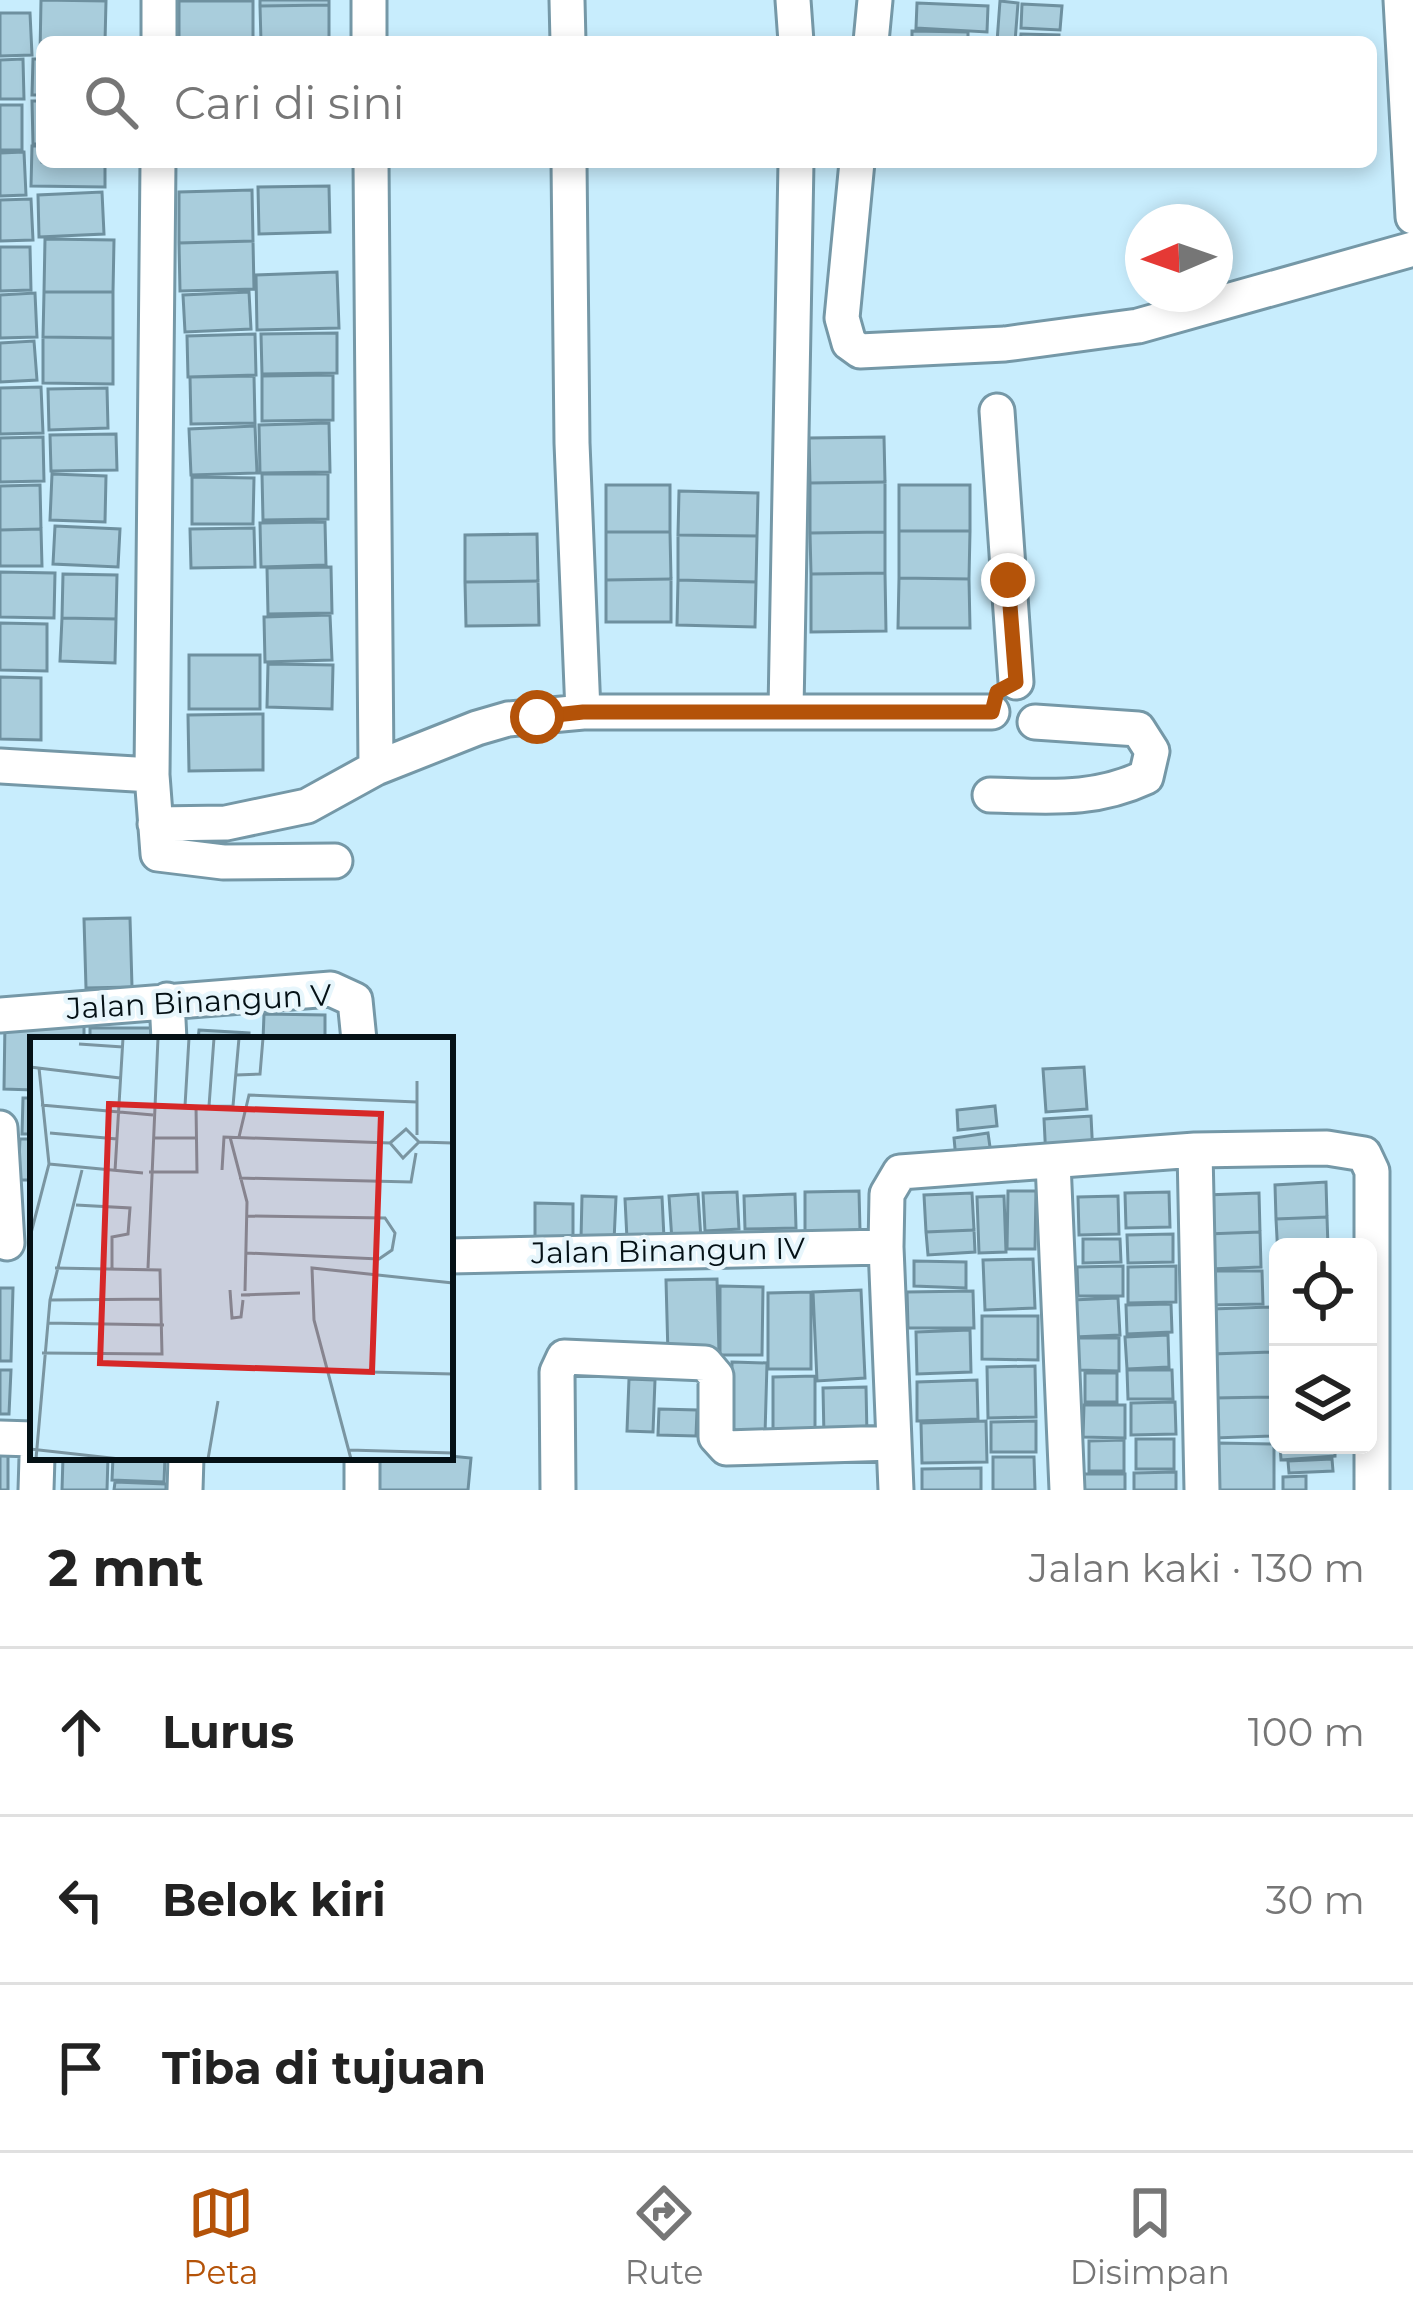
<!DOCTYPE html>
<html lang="id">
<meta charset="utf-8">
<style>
:root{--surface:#fff;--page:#f6f6f6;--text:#222;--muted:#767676;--line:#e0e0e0;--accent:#b45309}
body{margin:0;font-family:Montserrat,sans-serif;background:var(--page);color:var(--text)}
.controls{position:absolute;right:36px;bottom:36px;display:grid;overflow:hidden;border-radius:18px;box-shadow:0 6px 18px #0003}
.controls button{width:108px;height:108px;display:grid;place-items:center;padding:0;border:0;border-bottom:3px solid var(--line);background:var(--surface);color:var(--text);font:60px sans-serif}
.compass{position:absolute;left:1125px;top:204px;width:108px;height:108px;border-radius:50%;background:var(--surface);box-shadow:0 6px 18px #0003;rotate:268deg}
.stop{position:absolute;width:36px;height:36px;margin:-27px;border:9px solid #b45309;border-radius:50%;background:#fff}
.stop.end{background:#b45309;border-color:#fff;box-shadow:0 3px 12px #0008}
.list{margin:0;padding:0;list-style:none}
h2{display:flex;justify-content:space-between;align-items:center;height:156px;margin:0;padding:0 48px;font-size:51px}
h2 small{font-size:39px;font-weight:400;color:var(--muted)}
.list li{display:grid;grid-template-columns:78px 1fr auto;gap:36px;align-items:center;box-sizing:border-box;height:168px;padding:0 48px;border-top:3px solid var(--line)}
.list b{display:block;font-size:45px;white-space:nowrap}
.list em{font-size:39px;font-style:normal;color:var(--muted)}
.icon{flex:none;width:66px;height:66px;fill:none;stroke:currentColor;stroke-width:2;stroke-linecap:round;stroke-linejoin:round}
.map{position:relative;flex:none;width:1413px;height:1490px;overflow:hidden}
.search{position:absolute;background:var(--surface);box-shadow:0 6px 18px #0003;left:36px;right:36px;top:36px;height:132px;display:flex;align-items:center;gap:30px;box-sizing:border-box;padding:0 42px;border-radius:18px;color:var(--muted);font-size:45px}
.sheet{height:660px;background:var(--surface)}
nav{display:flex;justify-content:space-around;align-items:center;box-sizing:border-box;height:168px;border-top:3px solid var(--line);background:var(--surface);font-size:33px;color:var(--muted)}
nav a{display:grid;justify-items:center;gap:6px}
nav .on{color:var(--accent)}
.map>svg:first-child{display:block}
.building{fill:#a9cddc;stroke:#6e909f;stroke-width:3}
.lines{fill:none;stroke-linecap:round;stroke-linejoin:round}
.minor-casing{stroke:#7598a7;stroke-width:39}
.minor{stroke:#fff;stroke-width:33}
.route{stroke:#b45309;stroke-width:15}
.labels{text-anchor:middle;stroke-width:9;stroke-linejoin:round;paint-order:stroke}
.street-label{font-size:30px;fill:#051116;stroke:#e7f6fc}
.inset-road{fill:none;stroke:#7a95a1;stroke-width:3}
.view{fill:#d62828;fill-opacity:0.15;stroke:#d62828;stroke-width:6}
.inset-edge{fill:none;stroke:#051116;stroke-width:6}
</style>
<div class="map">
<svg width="1413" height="1490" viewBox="0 0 1413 1490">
<rect width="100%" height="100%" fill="#c8edfd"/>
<path class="building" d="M41 0 106 1 105 42H42L40 54Z
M260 0H329V5L260 6Z
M179 1H253V42H179Z
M1000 1 1018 3 1015 42H997Z
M917 3 988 6 987 32 916 28Z
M1022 4 1062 6 1060 30 1021 28Z
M329 5V42H261L260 6Z
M0 13H30L32 55 0 56Z
M912 31 968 32V42H912Z
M1021 34 1059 35V42H1020Z
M23 59 24 99H0V60Z
M33 59H42V95H32Z
M32 101H42V144H33Z
M0 105H22V150H0Z
M32 146H42V162H105V187L31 186Z
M24 152 26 195 0 196V153Z
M329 186 330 232 259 234 258 187Z
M252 190 253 241 179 243V192Z
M102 192 104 234 39 237 38 195Z
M31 199 33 240 0 241V200Z
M45 239 114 240 113 292H44Z
M253 241 254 289 180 291 179 243Z
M0 247H30L31 290 0 291Z
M337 272 339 328 257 330 256 275Z
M44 292H113V338L43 337Z
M249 292 251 329 185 332 183 295Z
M35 293 37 337 0 338V295Z
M337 333V373L262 374 261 334Z
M255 334 256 375 188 377 187 336Z
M43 337 113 338V384L43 383Z
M34 341 37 380 0 382V343Z
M333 375V420L262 421V376Z
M254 376 255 423 191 424 190 377Z
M41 387 43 433 0 434V388Z
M107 388 108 428 49 430 48 389Z
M329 423 330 472 260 473 259 425Z
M255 426 257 473 191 475 189 429Z
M116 434 117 470 51 471 50 435Z
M43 437 44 481 0 482V438Z
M884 437 885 482 810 483 809 438Z
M52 474 106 476 105 522 50 520Z
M262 474H328V519L263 520Z
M192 477 254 478 253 524H192Z
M885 482V532L810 533V483Z
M40 485 41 529 0 530V486Z
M606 485H670V532H606Z
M899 485H970V531H899Z
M679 491 758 493 757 536 678 535Z
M325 522 326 565 261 567 260 523Z
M55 526 120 529 118 567 53 564Z
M254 528 255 567 191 568 190 529Z
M41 529 42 566H0V530Z
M899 531H970L969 579 899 578Z
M606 532H670L671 579 606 580Z
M885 532V573L811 574 810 533Z
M537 534 538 581 465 582V535Z
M678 535 757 536 756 582 678 580Z
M331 567 332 613 268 614 267 568Z
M0 572 55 573 54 618 0 617Z
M885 573 886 631 811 632V574Z
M63 574 117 575 116 619 62 618Z
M899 578 969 579 970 628H898Z
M671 579V622H606V580Z
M678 580 756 582 755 627 677 625Z
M538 581 539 625 466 626 465 582Z
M330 615 332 660 265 662 264 617Z
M62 618 116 619 115 663 60 661Z
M0 623 47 624V671L0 670Z
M189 655H260V709H189Z
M268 664 333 665 332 709 267 707Z
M0 677 41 678V740L0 739Z
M263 714V770L189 771 188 715Z
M130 918 132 987 86 988 84 919Z
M264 1014 325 1015V1040H263Z
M5 1022 84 1023V1040H33V1090L4 1089Z
M90 1028H152V1040H90Z
M199 1030 249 1033V1040H198Z
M1084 1067 1087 1109 1046 1112 1043 1069Z
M23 1098H33V1134H22Z
M995 1106 997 1126 958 1130 957 1110Z
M1091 1116 1093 1156 1046 1159 1044 1119Z
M988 1133 991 1154 956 1159 954 1138Z
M20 1139H33V1180H18Z
M1326 1182 1327 1217 1276 1219 1275 1185Z
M859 1191 860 1230 805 1232V1192Z
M1008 1191H1036L1035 1249H1007Z
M737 1192 739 1229 705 1231 703 1193Z
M1169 1192 1170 1227 1126 1228 1125 1193Z
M972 1193 974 1230 926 1232 924 1195Z
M1259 1193 1260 1232 1207 1234 1206 1195Z
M698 1194 701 1239 672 1241 669 1196Z
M795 1194 796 1228 745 1229 744 1196Z
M582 1196 616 1197 614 1241 581 1239Z
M1004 1196 1006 1252 979 1253 977 1197Z
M1118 1196 1119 1234 1079 1235 1078 1197Z
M662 1197 664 1238 627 1239 625 1199Z
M535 1203 573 1204V1247L535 1246Z
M1327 1217 1328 1247H1278V1257L1276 1219Z
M974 1230 975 1252 928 1255 926 1232Z
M1260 1232 1261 1267 1209 1269 1207 1234Z
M1173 1234V1262L1128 1263 1127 1235Z
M1083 1239H1120L1121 1262 1083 1263Z
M1033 1259 1035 1308 985 1310 983 1260Z
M914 1261 966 1262V1288L914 1286Z
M1123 1266V1296H1078L1077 1267Z
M1176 1266V1302L1128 1303V1267Z
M1211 1271H1262L1263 1304 1211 1305Z
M717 1279 719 1353 668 1355 666 1280Z
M720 1286 763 1287 762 1355H720Z
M0 1288H13L11 1361H0Z
M861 1290 865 1378 817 1381 813 1292Z
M973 1291 974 1328H908L907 1292Z
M811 1292V1369H768V1293Z
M1118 1298 1120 1335 1074 1337 1072 1300Z
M1171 1304 1172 1332 1127 1334 1126 1305Z
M1271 1307 1272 1352 1212 1354 1211 1309Z
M982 1316H1038V1360L982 1359Z
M970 1330 971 1372 917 1374 916 1332Z
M1168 1335 1169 1367 1127 1369 1125 1337Z
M1078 1338H1119V1371L1078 1370Z
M1272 1352 1273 1397 1214 1398 1212 1354Z
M732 1362 767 1363 765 1435 731 1434Z
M1035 1366 1036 1417 988 1418 987 1367Z
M0 1370H11L9 1414H0Z
M1127 1370H1172L1173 1399H1128Z
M1085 1373H1117V1402H1085Z
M815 1376V1430H773V1377Z
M629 1379 655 1380 653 1432 627 1431Z
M977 1380 978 1419 917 1421V1382Z
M866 1387 867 1436 824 1437 823 1388Z
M1273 1397 1274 1436 1214 1438V1398Z
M1175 1402 1176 1434 1131 1435V1403Z
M1084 1405H1125V1438L1083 1437Z
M659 1409 697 1410 696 1436 658 1435Z
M986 1421 987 1462 922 1463 921 1423Z
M1036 1421V1452H991V1422Z
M1136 1439H1174V1469H1136Z
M1124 1440V1471H1089V1441Z
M1218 1443 1274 1444V1490H1217Z
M1280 1445H1335V1456L1281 1460Z
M0 1453H8V1490H0Z
M450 1456 471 1458 468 1490H377L380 1457Z
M63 1457H108L107 1490H62Z
M113 1457H165L164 1482 112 1480Z
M993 1457H1034L1035 1490H993Z
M1332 1459 1333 1471 1289 1473 1288 1461Z
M981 1468V1490H922V1469Z
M1176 1472V1490H1134V1473Z
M1083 1474H1125V1490H1083Z
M1306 1476V1490H1283V1477Z
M115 1482 166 1484V1490H114Z"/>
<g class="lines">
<g class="minor-casing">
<path id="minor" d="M369 0V42
M567 0 568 42
M793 0 796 42
M1401 0 1413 217
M159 42V0
M871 42 875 0
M158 162 152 775 158 854 223 862 335 861
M371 162 376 768
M569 162 572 443 583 712
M857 162 842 318 849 343 860 351 1005 344 1138 326 1413 249
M997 411 1016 682
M786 710 796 162
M0 766 152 775
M990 795C1048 796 1092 802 1146 777L1152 751 1138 729 1035 722
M155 824 226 823 307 806 376 768 477 728 508 719 583 712H992
M167 1000 169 1040
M0 1015 331 989 355 1000 359 1040
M0 1128 7 1243
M1195 1150 1202 1490
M1053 1162 1067 1490
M450 1256 886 1247
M0 1438 33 1439
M36 1490 37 1457
M185 1490 186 1457
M362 1490V1457
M558 1490 557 1372 564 1357 705 1363 716 1376V1437L726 1448 894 1443
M896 1490 886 1247 887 1194 900 1172 1195 1150 1327 1148 1364 1154 1372 1171V1490"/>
</g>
<use href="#minor" class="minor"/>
</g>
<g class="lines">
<path class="route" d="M537 717 583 712H992L997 692 1016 682 1008 580"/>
</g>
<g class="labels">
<g class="street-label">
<text transform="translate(199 1002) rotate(-3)" y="10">Jalan Binangun V</text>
<text transform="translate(668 1251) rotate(-1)" y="10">Jalan Binangun IV</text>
</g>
</g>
<g transform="translate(30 1037)">
<rect width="423" height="423" fill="#c8edfd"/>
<path class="inset-road" d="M311 1H376M49 7 93 10M0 30 90 41M206 38 230 37 233 1M11 68 123 78M155 69 159 1M179 69 184 1M124 70 203 69 209 1M20 96 87 102M387 98V44M200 100 217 165 215 254M209 100 219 58 387 65M123 101H167M389 105 373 121 360 106 376 92 389 105 423 106M19 127 113 136M192 133 194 100 360 106M85 134 93 1M119 135H167L166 69M209 141 381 145 386 116M46 168 100 171 98 197 82 200V231M0 200 19 127 9 31M216 216 349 222 362 213 365 196 355 181 217 179M118 231 128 1M200 253 202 281 211 280 213 263M220 258H211L270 256M20 263 132 262M17 286 134 288M12 316 132 317 130 233 25 231M297 334 423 337M0 412 90 422M319 413 423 416M6 422 20 263 52 133M178 422 188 364M321 422 284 283 282 231 423 246"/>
<path class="view" d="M79 67 351 77 342 335 70 326Z"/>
<rect width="423" height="423" class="inset-edge"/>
</g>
</svg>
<div class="controls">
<button><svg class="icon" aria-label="locate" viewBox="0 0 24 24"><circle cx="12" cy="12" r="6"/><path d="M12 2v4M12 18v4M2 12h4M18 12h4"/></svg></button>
<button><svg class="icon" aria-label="layers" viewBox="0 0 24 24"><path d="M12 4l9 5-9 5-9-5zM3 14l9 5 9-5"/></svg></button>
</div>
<svg class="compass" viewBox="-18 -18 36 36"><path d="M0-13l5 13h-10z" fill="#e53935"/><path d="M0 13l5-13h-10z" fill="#767676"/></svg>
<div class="stop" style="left:537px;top:717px"></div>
<div class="stop end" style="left:1008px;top:580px"></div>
<div class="search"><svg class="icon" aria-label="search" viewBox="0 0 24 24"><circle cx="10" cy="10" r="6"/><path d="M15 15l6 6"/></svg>Cari di sini</div>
</div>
<section class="sheet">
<h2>2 mnt<small>Jalan kaki · 130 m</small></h2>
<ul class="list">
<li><svg class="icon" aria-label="ahead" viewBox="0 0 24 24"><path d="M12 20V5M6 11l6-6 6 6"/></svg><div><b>Lurus</b></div><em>100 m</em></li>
<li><svg class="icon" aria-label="left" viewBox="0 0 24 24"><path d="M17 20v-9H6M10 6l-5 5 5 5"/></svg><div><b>Belok kiri</b></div><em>30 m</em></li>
<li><svg class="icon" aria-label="arrive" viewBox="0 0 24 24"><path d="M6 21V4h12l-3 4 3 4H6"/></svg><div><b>Tiba di tujuan</b></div></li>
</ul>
</section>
<nav>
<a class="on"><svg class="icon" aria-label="map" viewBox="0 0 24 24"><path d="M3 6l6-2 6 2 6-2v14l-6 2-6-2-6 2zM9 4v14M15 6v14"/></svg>Peta</a>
<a><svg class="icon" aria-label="directions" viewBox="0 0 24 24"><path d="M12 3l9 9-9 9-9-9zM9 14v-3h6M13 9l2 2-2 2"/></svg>Rute</a>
<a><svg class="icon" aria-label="saved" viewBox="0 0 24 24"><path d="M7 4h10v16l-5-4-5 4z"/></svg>Disimpan</a>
</nav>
